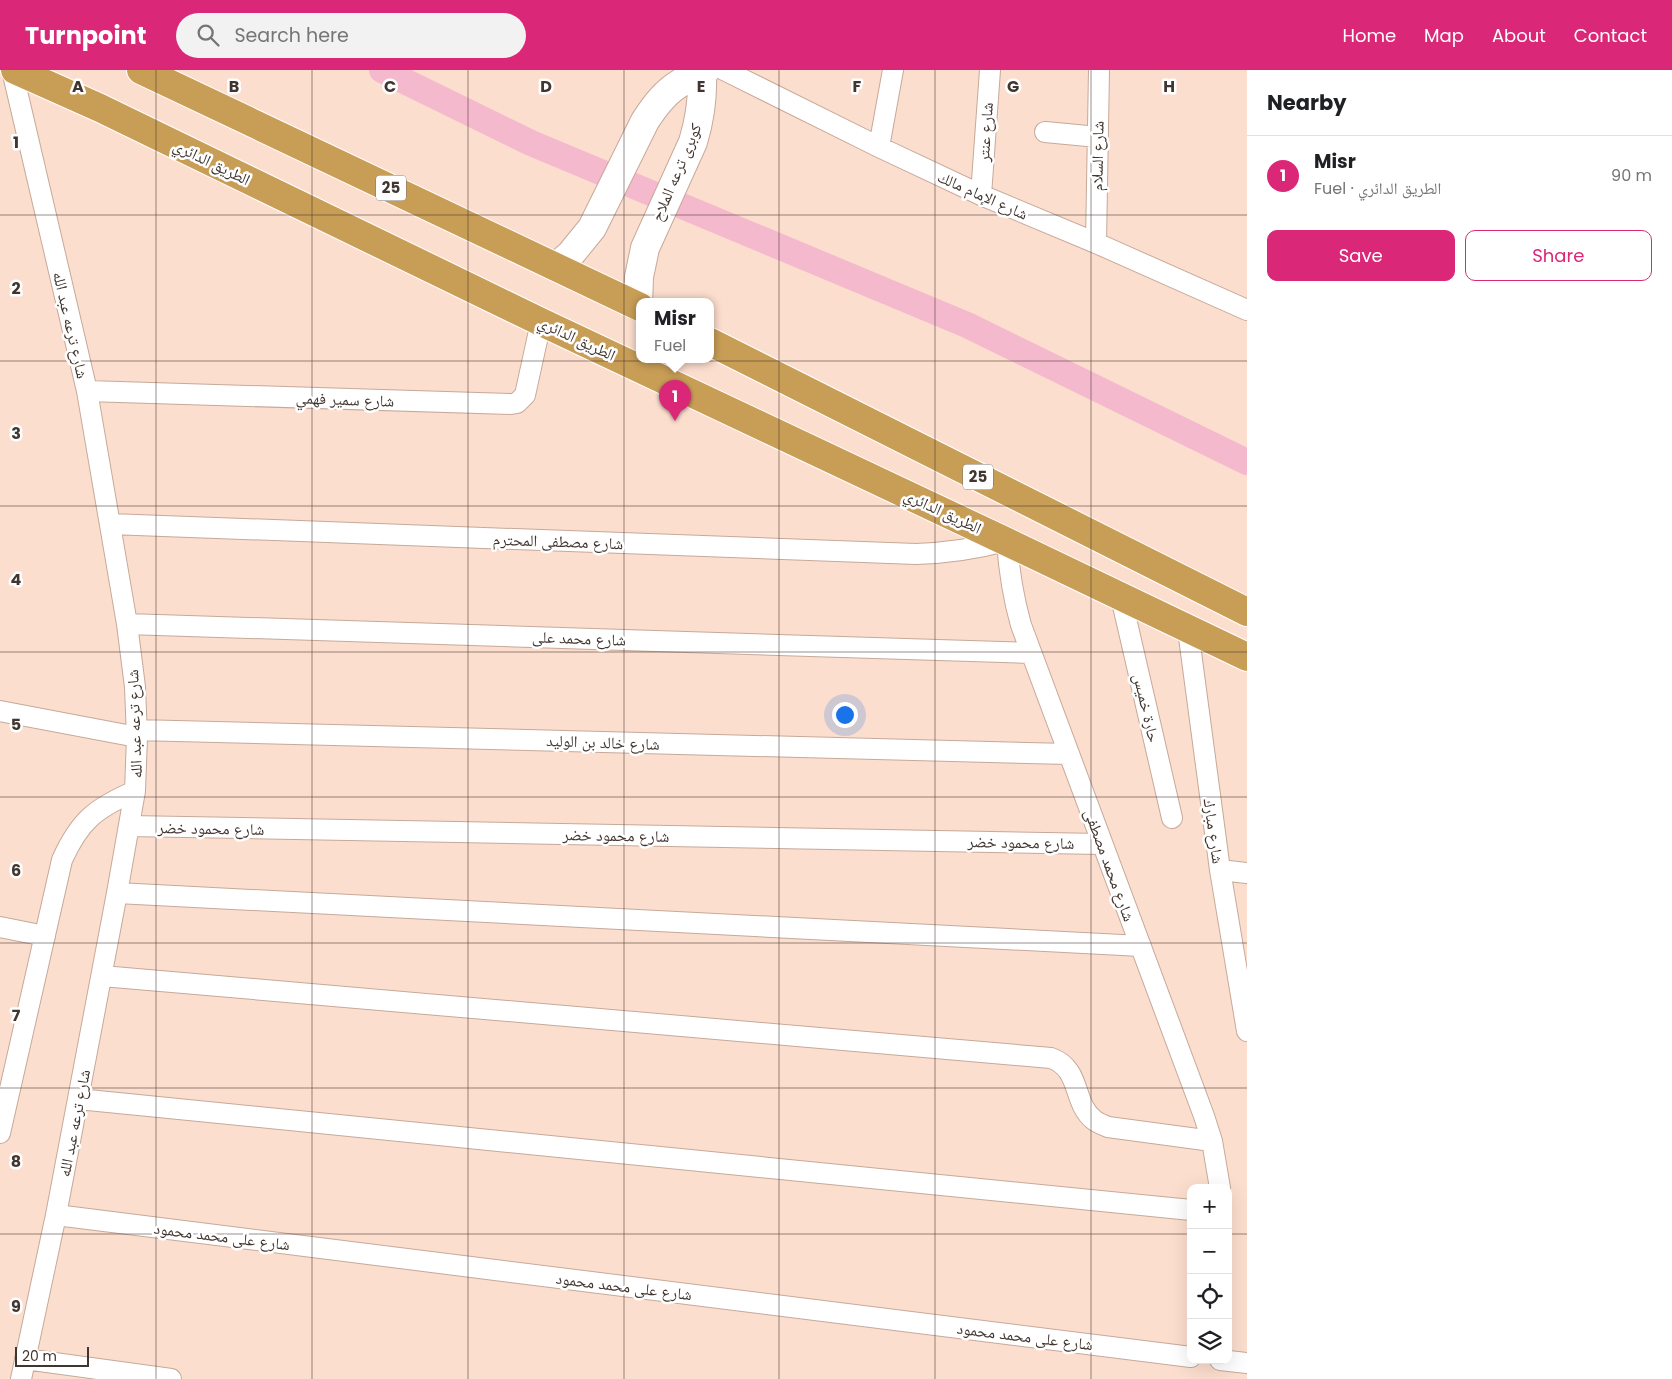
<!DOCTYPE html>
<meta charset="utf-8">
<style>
:root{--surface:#fff;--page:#f2f2f2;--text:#202124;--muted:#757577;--line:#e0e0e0;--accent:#db2777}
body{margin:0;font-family:Poppins,"Noto Naskh Arabic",sans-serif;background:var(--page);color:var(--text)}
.controls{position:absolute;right:15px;bottom:15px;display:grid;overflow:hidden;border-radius:10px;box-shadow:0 5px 20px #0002}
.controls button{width:45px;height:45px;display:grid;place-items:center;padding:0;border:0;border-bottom:1px solid var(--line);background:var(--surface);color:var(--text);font:25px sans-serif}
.scale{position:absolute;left:15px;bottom:12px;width:74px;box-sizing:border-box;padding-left:5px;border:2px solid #41352f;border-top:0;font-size:14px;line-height:18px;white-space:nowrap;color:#41352f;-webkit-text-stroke:4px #fff;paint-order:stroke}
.you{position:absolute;left:844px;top:644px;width:18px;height:18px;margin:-12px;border:4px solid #fff;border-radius:50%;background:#1a73e8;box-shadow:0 0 0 8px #1a73e833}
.badge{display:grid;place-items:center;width:32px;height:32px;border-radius:50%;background:var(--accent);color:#fff;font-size:16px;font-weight:700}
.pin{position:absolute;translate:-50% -41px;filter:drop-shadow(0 1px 2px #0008)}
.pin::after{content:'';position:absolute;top:26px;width:18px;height:15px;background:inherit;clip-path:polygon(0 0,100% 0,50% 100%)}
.popup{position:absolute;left:636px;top:228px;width:78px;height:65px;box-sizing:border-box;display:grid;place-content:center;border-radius:10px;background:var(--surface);filter:drop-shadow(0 1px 4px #0005);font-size:16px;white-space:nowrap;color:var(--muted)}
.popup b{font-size:19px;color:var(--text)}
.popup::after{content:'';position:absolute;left:50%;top:100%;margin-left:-10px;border:10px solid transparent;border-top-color:var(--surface)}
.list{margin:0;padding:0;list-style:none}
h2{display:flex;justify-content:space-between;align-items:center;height:65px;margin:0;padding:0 20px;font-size:21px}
h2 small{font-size:16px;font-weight:400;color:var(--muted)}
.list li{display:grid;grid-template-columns:32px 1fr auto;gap:15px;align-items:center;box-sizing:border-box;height:80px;padding:0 20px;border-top:1px solid var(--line)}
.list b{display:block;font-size:19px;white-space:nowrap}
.list p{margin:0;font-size:16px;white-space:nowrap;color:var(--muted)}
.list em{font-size:16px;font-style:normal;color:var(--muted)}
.actions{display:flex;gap:10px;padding:15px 20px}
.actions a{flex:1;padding:11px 0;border:1px solid var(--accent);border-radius:10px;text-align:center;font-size:18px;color:var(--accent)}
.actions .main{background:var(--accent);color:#fff}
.icon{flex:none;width:28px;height:28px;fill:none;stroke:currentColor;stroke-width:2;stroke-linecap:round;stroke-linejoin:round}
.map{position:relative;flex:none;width:1247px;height:1309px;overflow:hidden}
header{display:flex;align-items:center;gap:30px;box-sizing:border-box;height:70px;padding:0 25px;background:var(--accent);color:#fff}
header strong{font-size:24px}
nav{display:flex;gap:28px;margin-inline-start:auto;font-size:18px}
.search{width:350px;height:45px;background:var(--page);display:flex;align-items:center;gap:12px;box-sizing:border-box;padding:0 18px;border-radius:28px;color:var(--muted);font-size:19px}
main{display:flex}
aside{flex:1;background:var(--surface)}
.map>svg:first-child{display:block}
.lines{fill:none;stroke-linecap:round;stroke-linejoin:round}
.canal{stroke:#f5b9ce;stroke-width:26}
.minor-casing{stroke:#c6a99a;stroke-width:22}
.secondary-casing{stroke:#c6a99a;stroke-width:30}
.trunk-casing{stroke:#fff;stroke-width:30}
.minor{stroke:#fff;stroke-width:20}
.secondary{stroke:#fff;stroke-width:28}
.trunk{stroke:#c89e57;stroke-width:28}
.grid{fill:none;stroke:#41352f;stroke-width:1;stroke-opacity:0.55}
.labels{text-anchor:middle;stroke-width:5;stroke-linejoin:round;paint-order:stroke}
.shield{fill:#fff;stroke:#7a726d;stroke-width:1}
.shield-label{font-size:15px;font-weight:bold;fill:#41352f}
.street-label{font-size:16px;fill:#41352f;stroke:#fff}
.grid-label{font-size:16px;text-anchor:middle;font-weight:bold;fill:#41352f;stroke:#fff;stroke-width:5;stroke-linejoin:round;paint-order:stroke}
</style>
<header>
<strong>Turnpoint</strong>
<div class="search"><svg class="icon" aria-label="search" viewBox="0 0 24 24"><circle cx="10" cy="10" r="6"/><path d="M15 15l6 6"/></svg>Search here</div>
<nav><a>Home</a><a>Map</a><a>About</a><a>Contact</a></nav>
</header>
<main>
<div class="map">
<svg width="1247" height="1309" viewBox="0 0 1247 1309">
<rect width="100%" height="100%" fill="#fcdece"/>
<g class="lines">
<path class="canal" d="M382 0 531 73 967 255 1247 392"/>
<g class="minor-casing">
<path id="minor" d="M12 0 87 321 127 554 135 617 137 667 135 721 117 823 56 1145 21 1309
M724 0 879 77 981 125 1096 173 1247 240
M1045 62 1098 67
M879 77 893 0
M981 125 990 0
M1096 173 1099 0
M87 321 511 334 517 333 525 325 541 252
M110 454 916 484C947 483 975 479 1005 471
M1007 472C1009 501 1013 527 1021 555L1204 1046 1212 1071 1220 1118
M1121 527 1172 748
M127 554 1030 583
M1188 560 1220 800 1247 961
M0 641 137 667
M136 660 1069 684
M129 756 1102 774
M1220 800 1247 803
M117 823 1141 876
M0 857 45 866
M102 906 1051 988C1082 999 1072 1033 1094 1050 1098 1053 1103 1055 1108 1057L1212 1071
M78 1029 1191 1140
M0 1063 62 790C80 750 96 738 135 721
M56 1145 1191 1287
M25 1289 171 1309
M1220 1290 1247 1293"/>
</g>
<g class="secondary-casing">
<path id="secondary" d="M557 196 570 185 592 158 645 51C656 34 667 20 684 11 692 7 700 6 706 0
M638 236 639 207 645 178 693 72C700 49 703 28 702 4"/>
</g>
<g class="trunk-casing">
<path id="trunk" d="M15 0 100 38 541 252 1005 471 1247 587
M141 0 640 237
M710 272 1247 542"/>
</g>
<use href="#minor" class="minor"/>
<use href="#secondary" class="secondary"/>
<use href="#trunk" class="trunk"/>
</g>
<path class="grid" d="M156 0V1309M312 0V1309M468 0V1309M624 0V1309M779 0V1309M935 0V1309M1091 0V1309M0 145H1247M0 291H1247M0 436H1247M0 582H1247M0 727H1247M0 873H1247M0 1018H1247M0 1164H1191M1228 1164H1247"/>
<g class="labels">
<g class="shield">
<rect x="376" y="105.5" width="30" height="25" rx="4"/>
<rect x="963" y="394.5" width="30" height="25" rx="4"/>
</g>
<g class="shield-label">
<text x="391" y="123">25</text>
<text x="978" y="412">25</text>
</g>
<g class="street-label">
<text transform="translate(985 62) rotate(-86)" y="6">شارع عنتر</text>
<text transform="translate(1097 86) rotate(-89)" y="6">شارع السلام</text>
<text transform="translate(212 92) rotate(26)" y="6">الطريق الدائري</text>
<text transform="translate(676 102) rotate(-67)" y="6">كوبرى ترعه الملاح</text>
<text transform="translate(983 125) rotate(24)" y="6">شارع الإمام مالك</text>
<text transform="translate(71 255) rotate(77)" y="6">شارع ترعه عبد الله</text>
<text transform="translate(577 268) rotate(25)" y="6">الطريق الدائري</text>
<text transform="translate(345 329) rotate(2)" y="6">شارع سمير فهمي</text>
<text transform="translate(943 441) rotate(25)" y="6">الطريق الدائري</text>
<text transform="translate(558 471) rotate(2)" y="6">شارع مصطفى المحترم</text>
<text transform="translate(579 568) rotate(2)" y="6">شارع محمد على</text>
<text transform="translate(1147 638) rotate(77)" y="6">حارة خميس</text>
<text transform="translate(134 654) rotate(-92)" y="6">شارع ترعه عبد الله</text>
<text transform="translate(603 672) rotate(2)" y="6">شارع خالد بن الوليد</text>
<text transform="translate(211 758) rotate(1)" y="6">شارع محمود خضر</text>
<text transform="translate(1214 761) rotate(82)" y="6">شارع مبارك</text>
<text transform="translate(616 765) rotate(1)" y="6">شارع محمود خضر</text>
<text transform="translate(1021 772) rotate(1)" y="6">شارع محمود خضر</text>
<text transform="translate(1110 795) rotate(70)" y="6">شارع محمد مصطفى</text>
<text transform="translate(74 1053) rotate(-79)" y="6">شارع ترعه عبد الله</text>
<text transform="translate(222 1166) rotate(7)" y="6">شارع على محمد محمود</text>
<text transform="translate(624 1216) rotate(7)" y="6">شارع على محمد محمود</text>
<text transform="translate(1025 1266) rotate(7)" y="6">شارع على محمد محمود</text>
</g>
</g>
<g class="grid-label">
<text x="78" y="22">A</text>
<text x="234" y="22">B</text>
<text x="390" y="22">C</text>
<text x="546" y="22">D</text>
<text x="701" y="22">E</text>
<text x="857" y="22">F</text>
<text x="1013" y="22">G</text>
<text x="1169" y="22">H</text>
<text x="16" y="78">1</text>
<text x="16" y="224">2</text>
<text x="16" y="369">3</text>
<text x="16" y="515">4</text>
<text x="16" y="660">5</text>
<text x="16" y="806">6</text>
<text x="16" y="951">7</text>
<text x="16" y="1097">8</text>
<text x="16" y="1242">9</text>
</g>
</svg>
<div class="controls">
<button>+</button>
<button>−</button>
<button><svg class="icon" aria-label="locate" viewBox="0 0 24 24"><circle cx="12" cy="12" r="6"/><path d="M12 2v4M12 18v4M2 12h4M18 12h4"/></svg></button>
<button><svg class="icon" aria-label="layers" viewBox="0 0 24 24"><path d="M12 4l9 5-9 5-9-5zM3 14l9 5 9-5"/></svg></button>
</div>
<div class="scale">20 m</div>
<div class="you"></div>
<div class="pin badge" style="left:675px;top:351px">1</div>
<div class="popup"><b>Misr</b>Fuel</div>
</div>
<aside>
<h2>Nearby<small></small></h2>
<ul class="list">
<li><span class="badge">1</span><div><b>Misr</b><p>Fuel · الطريق الدائري</p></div><em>90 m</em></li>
</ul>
<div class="actions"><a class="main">Save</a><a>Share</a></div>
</aside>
</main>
